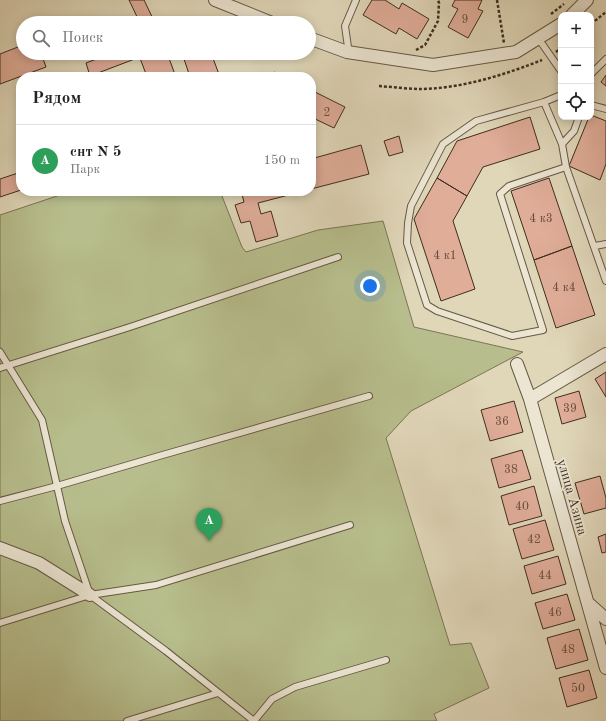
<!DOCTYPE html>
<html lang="ru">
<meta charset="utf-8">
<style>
:root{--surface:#fff;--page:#f6f6f6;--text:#222;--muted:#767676;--line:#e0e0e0;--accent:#0b8043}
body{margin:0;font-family:"Old Standard TT",serif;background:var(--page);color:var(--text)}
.controls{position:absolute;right:12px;top:12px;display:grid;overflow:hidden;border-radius:8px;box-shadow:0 2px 10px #0003}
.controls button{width:36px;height:36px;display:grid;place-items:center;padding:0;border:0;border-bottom:1px solid var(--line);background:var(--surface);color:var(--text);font:20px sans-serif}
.you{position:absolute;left:370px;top:286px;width:14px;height:14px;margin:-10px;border:3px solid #fff;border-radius:50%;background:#1a73e8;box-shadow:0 0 0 6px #1a73e833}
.badge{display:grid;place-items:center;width:26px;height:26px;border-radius:50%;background:var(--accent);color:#fff;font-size:13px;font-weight:700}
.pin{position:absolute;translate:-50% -33px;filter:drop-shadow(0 1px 2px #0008)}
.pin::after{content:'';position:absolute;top:21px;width:14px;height:12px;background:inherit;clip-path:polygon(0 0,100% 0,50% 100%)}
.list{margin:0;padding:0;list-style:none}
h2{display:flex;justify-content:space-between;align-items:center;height:52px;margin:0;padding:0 16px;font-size:17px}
h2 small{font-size:13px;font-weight:400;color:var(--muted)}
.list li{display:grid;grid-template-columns:26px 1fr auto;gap:12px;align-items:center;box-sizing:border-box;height:72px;padding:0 16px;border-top:1px solid var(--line)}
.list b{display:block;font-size:15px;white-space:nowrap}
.list p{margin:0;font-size:13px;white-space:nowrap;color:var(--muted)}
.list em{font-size:13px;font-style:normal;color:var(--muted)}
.icon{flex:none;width:22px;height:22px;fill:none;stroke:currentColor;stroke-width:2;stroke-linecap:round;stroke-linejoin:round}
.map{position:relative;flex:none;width:606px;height:721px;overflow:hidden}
.search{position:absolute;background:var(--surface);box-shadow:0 2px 10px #0003;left:16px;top:16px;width:300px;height:44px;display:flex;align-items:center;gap:10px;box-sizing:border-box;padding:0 14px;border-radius:22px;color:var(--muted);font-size:15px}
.panel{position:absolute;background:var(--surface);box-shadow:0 2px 10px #0003;left:16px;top:72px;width:300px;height:124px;border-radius:16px}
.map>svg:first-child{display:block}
.green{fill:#b7bd8c;stroke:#7b7556}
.building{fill:#e0ad99;stroke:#3f2d20}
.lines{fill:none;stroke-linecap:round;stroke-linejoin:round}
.lane-casing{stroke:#675846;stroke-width:8}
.street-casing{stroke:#675846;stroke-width:14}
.path{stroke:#3f2d20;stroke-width:2.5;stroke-dasharray:3 2;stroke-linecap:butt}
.lane{stroke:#ebe5d2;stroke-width:6}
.street{stroke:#ebe5d2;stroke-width:12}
.labels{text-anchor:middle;stroke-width:3.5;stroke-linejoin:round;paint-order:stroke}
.number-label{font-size:12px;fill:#674d3e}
.street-label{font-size:14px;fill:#3f2d20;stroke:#ebe5d2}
</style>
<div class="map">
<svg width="606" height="721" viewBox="0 0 606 721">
<rect width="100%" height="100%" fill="#e0d7b9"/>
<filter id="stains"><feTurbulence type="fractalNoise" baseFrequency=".005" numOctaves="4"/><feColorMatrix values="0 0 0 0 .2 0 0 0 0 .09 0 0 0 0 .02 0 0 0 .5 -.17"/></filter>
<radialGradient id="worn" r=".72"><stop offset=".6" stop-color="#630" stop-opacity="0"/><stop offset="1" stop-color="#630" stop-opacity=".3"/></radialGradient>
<path class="green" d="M72 191H220L242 247 246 252 318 230 383 221 414 327 523 352 411 411 386 438 450 645 471 643 489 688 434 714 437 721H0V215Z"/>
<path class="building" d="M129 0H144L155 23H140Z
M372 0H385L399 9 402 3 429 19 417 39 399 28 396 34 363 15Z
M455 0H482L478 9 483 11 468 38 448 27 458 9 452 6Z
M23 45V53H41L46 67 0 84V54Z
M41 53H60L43 59Z
M112 53H138L140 57 90 76 86 63Z
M138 53H167L176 77H137L146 74Z
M182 53H211L220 77H190Z
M274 72 284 77H272Z
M606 75V86L601 82Z
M311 90 345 107 334 128 311 117Z
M591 115 606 121V164L600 180 569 166 589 117H591Z
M530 117 540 149 483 167 467 196 437 178 457 141Z
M399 136 403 152 389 156 384 141Z
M361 145 369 174 311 189V159Z
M21 172V190L0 197V179Z
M437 178 467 196 453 221 475 289 441 301 414 219Z
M549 178 572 246 534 260 511 191Z
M241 191H304L258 203 261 214 271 211 278 236 256 242 250 221 241 223 235 205 244 202Z
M572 246 595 315 556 328 534 260Z
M606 372V397L595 379Z
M579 391 586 417 562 424 555 398Z
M514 401 523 432 490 441 481 410Z
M522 450 531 479 499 488 491 459Z
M600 476 606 498V508L584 514 575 483Z
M534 486 542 516 509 525 501 496Z
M545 520 554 550 522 559 513 529Z
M606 534V552L602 553 598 537Z
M558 556 566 584 532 594 524 566Z
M567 594 575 620 543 629 535 603Z
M579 629 588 660 556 669 547 638Z
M589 670 597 698 567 707 559 678Z"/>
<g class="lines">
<g class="lane-casing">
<path id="lane" d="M538 38 561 71
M347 52 348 47 345 26 356 0
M591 74 606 59
M561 95 544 102 562 144
M544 102 476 121 443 144 411 206 408 223 407 243 427 305 437 311 512 336 543 330 500 194 509 186 566 167
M591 105 606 109
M579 117 574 131 562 144 566 167 606 281
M595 246 606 244
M0 352 42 420 65 521 90 595 166 651 254 721
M0 368 130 327 338 257
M0 501 57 486 159 456 369 396
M0 623 90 595 156 585 350 525
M127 721 218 693
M254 721 272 699 295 687 386 660"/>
</g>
<g class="street-casing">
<path id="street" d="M215 0 272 23
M572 15 587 0
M309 38 347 52 433 65 516 52 561 24
M517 364 530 399 606 668
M530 399 606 354
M0 548 39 563 90 595
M588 603 606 619"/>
</g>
<path class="path" d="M497 0 504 43
M551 14 564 4
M591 24 606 12
M416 50 425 45 438 21 439 3 438 0
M556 52 561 48
M379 86C393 87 408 89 422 89 463 88 504 75 542 60"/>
<use href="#lane" class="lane"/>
<use href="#street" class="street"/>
</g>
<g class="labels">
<g class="number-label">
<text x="465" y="23">9</text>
<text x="327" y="116">2</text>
<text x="541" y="222">4 к3</text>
<text x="445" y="259">4 к1</text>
<text x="564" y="291">4 к4</text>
<text x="570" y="412">39</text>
<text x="502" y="425">36</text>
<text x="511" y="473">38</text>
<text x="522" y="510">40</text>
<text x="534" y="543">42</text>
<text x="545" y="579">44</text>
<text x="555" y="616">46</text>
<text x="568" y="653">48</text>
<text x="578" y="692">50</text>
</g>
<g class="street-label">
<text transform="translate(573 497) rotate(74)" y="5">улица Азина</text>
</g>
</g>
<rect width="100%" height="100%" filter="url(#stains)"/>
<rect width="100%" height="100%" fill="url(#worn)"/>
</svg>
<div class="controls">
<button>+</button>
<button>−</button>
<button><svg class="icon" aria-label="locate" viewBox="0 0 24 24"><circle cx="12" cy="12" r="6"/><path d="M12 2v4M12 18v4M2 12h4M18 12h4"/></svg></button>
</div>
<div class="you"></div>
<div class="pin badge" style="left:209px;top:541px;background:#2e9e5b">A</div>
<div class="search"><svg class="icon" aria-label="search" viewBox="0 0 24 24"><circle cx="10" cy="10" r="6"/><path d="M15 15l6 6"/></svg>Поиск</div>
<section class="panel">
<h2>Рядом<small></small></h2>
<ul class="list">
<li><span class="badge" style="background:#2e9e5b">A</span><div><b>снт N 5</b><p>Парк</p></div><em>150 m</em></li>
</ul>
</section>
</div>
